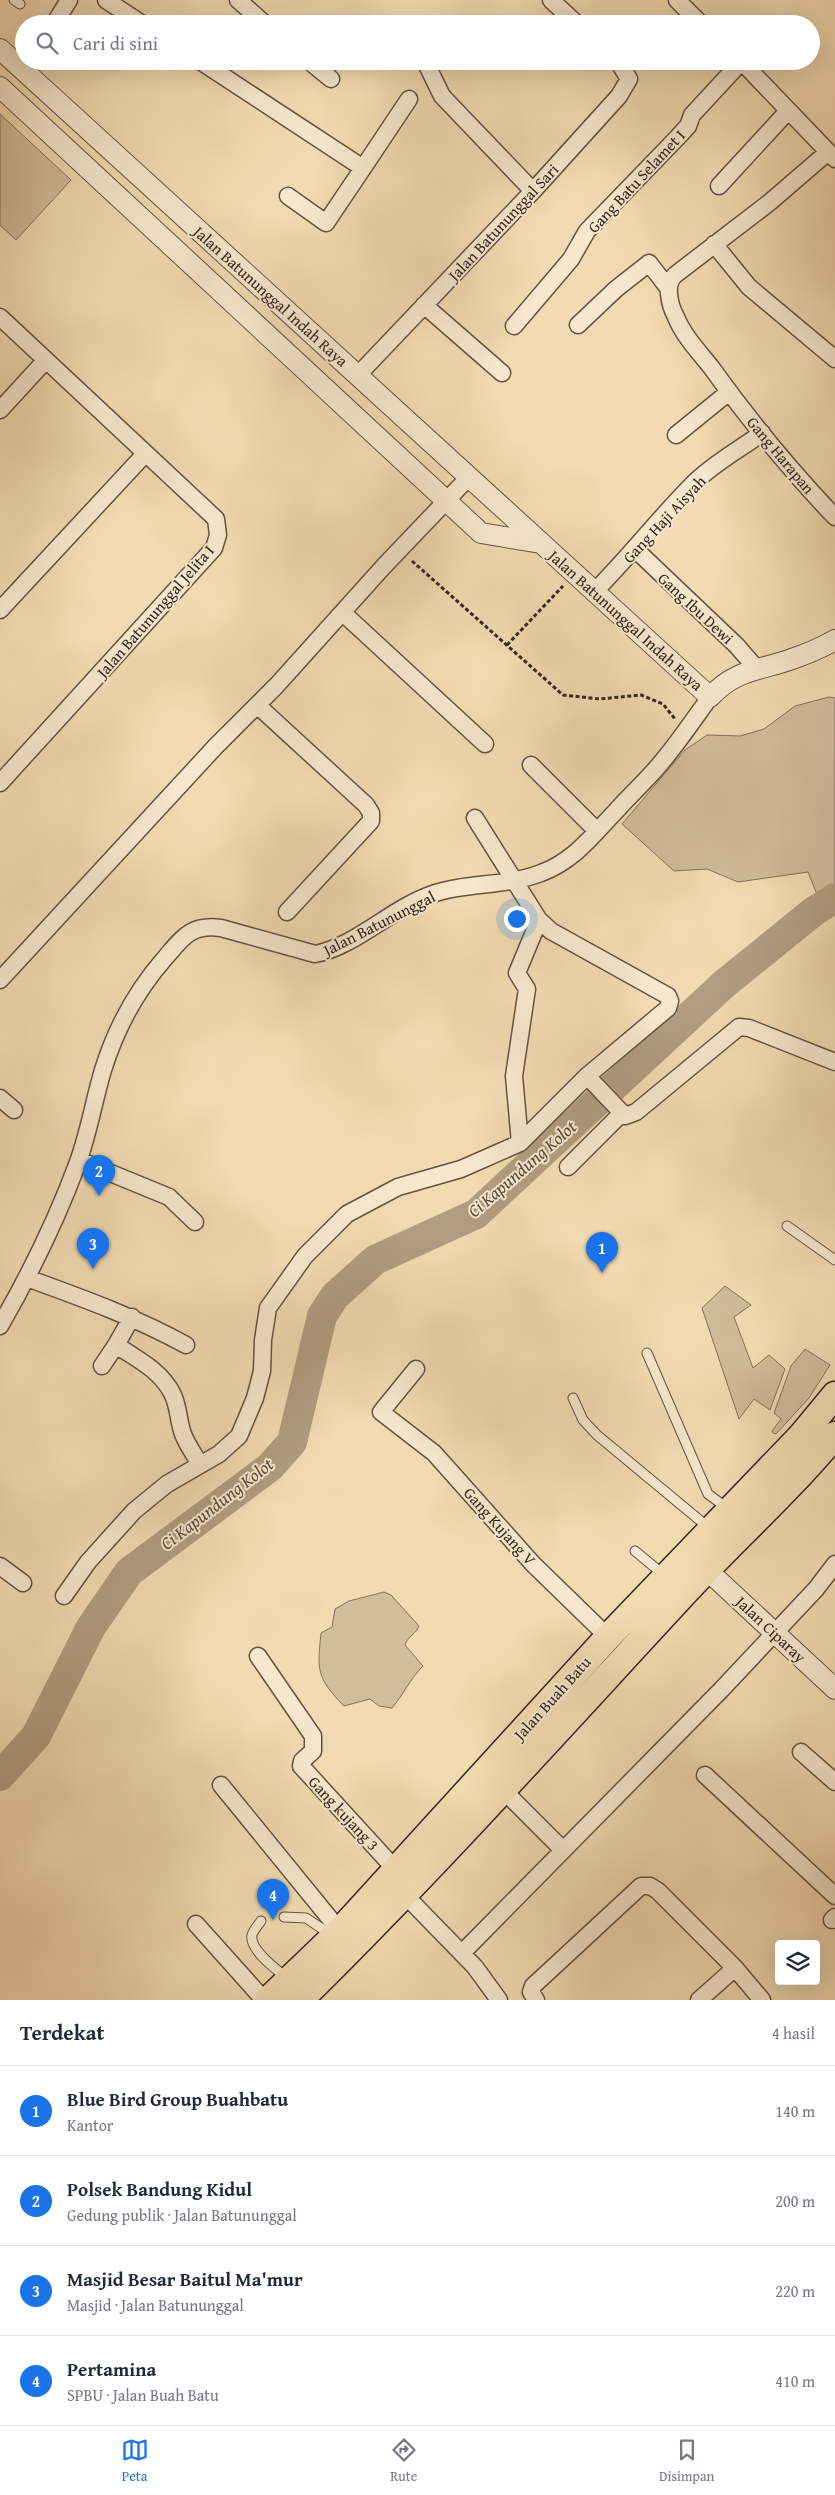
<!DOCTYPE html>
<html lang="id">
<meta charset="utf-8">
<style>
:root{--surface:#fff;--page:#f6f6f7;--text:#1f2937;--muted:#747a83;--line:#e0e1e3;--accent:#1a73e8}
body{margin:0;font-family:"Gentium Book Plus",serif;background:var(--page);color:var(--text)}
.controls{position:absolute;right:15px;bottom:15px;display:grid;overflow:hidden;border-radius:5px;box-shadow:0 5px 20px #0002}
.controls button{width:45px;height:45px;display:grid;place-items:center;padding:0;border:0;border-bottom:1px solid var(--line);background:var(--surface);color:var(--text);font:25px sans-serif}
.you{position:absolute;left:516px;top:918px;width:18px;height:18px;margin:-12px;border:4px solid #fff;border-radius:50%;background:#1a73e8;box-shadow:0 0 0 8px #1a73e833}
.badge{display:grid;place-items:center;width:32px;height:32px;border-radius:50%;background:var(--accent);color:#fff;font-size:16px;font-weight:700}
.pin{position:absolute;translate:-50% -41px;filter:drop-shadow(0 1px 2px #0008)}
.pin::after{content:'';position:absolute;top:26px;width:18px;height:15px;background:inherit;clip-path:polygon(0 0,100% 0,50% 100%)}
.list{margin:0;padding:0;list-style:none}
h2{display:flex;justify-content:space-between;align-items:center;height:65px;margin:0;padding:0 20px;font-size:21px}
h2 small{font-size:16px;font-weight:400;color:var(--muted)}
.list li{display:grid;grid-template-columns:32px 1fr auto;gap:15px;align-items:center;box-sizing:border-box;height:90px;padding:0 20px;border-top:1px solid var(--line)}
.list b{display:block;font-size:19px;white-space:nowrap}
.list p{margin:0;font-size:16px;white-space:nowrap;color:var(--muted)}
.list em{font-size:16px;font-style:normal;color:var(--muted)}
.icon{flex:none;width:28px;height:28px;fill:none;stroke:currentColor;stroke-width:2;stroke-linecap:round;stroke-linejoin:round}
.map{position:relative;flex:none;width:835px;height:2000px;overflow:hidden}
.search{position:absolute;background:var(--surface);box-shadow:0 5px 20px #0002;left:15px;right:15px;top:15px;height:55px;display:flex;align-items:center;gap:12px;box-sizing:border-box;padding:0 18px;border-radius:28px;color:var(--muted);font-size:19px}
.sheet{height:425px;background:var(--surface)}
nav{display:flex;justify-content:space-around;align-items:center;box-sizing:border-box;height:70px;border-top:1px solid var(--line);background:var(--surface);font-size:14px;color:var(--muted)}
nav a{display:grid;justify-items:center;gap:2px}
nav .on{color:var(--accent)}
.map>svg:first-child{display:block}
.green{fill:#d2bc99;stroke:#83715c}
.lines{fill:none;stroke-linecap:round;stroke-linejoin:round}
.river{stroke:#b19d80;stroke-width:30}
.service-casing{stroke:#645343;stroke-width:11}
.minor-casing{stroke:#645343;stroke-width:19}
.tertiary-casing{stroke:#645343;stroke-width:22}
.primary-casing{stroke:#34261e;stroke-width:29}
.path{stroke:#34261e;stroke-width:3;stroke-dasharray:4 2.5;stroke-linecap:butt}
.service{stroke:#f7e8cd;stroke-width:9}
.minor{stroke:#f7e8cd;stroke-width:16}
.tertiary{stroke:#f7e8cd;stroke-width:20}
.primary{stroke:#f2dbb2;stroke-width:26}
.labels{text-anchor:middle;stroke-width:4;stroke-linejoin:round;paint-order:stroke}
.street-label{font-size:16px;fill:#34261e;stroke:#f7e8cd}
.water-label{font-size:18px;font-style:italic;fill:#5a4a3b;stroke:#f7e8cd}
</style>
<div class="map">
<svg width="835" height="2000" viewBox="0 0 835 2000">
<rect width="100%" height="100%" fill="#f2dbb2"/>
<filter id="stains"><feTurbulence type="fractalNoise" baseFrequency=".004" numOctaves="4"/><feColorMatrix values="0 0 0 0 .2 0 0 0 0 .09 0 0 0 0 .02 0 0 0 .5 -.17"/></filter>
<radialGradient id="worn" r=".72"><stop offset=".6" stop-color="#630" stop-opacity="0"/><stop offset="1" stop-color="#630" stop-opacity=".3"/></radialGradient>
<path class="green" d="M0 114 71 180 16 240 0 225Z
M829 697 835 698V898L816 892 808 872 738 882 707 869 674 871 622 824 685 750 707 735 740 736 764 729 795 706Z
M725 1286 751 1305 734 1317 753 1368 769 1355 785 1369 770 1410 754 1399 739 1419 702 1308Z
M805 1349 830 1365 809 1398 776 1434 773 1433 772 1431 781 1419 774 1413 791 1366Z
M384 1592 391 1595 419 1626C416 1634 408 1636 405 1645L423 1666C410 1679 404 1694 392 1708L379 1706 370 1699 344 1706C317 1678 317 1672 321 1633L332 1627 335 1609 349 1601Z"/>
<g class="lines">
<path class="river" d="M0 1776 36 1736 91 1627 129 1572 270 1467 292 1442 322 1316 335 1296 375 1260 476 1214 723 985 813 912 835 898"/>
<g class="service-casing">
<path id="service" d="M14 0 20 4
M787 1226 835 1260
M647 1353 708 1494 727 1508
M573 1398 583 1420 597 1435 709 1528
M635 1551 664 1575
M284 1917 306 1918 333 1936
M261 1921C258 1925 253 1931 252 1935 249 1950 277 1970 287 1978"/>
</g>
<g class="minor-casing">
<path id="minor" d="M106 0 142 24
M238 0 265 24
M551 0 577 24
M677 0 701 24
M54 24 69 0
M200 61 363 168 409 99
M309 61 331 79
M425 61 442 96 533 191
M741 61 835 159
M828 152 770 202 675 275C664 284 670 306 676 317 683 335 699 352 711 367 749 420 790 470 835 517
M719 186 788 111
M288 196 326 223 363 168
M714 244 749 287 835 359
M424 305 502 373
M0 317 216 519 218 535 214 548 0 783
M578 325 616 289 649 263 669 289
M514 326 571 259 587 231 677 138 688 126 692 115 741 62
M358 375 533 191 619 96 629 79 618 61
M0 410 45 361
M676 435 729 392
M635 549 737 646 756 668
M594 592C629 557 659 518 694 483 714 463 739 450 762 433
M0 610 145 454
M343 613 485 744
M257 705 366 805 371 813V821L287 912
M531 765 597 831
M0 980 216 746 277 685 384 566 469 477
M587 1076 625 1116 636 1112 739 1027 749 1028 835 1062
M0 1098 14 1110
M520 1143 514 1076 527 989 517 973 539 920
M79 1160 169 1197 195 1222
M568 1167 621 1114
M27 1278C82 1298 135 1317 186 1345
M0 1326C30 1274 57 1219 78 1162 89 1132 94 1100 103 1070 116 1028 136 991 165 958 183 937 191 924 221 928L315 954C354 947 391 909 430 895 465 882 505 887 541 873 574 861 593 835 616 811 630 795 647 780 660 764 678 743 694 719 710 697
M116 1345 132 1317
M102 1366 116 1345C137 1359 160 1370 172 1393 179 1406 178 1421 183 1434 187 1445 195 1455 200 1465
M416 1369 381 1412 434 1453 533 1564 608 1637
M0 1566 23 1583
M64 1596 88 1562 134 1511 167 1484 219 1454 239 1436 255 1398 262 1371 263 1340 268 1308 305 1256 347 1214 398 1187 461 1169 520 1143 587 1076 668 1008 670 1001 668 996 551 931 539 920 475 818
M258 1656 313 1736V1751L302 1761 301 1766 396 1870
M801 1752 835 1782
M705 1775 835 1896
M221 1785 340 1931
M503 1790 563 1850
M403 1893 475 1967 499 2000
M832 1920 835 1917
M196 1924 264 2000
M462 1953 721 1690 816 1589 835 1564
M536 2000 531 1992 533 1986 641 1886H650L658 1891 735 1968 762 2000
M699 2000 735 1968"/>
</g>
<g class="tertiary-casing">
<path id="tertiary" d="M0 49 710 697C735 670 757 671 789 660 804 655 821 648 835 640
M0 87 481 533 541 543
M706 1569 835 1689"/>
</g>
<g class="primary-casing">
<path id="primary" d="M268 2000 340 1931 608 1637 801 1436 835 1395
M300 2000C431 1871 554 1734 679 1599 730 1543 787 1493 835 1435"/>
</g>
<path class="path" d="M412 561 563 695 600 699 641 695 663 704 675 719
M507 645 563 586"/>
<use href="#service" class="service"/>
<use href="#minor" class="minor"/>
<use href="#tertiary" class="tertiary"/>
<use href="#primary" class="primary"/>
</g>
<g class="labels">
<g class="street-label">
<text transform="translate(636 181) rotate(-47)" y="6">Gang Batu Selamet I</text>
<text transform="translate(503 222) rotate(-47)" y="6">Jalan Batununggal Sari</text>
<text transform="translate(271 296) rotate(42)" y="6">Jalan Batununggal Indah Raya</text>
<text transform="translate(781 455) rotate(50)" y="6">Gang Harapan</text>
<text transform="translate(664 519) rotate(-47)" y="6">Gang Haji Aisyah</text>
<text transform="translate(696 608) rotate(43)" y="6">Gang Ibu Dewi</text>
<text transform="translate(155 611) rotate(-49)" y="6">Jalan Batununggal Jelita I</text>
<text transform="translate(626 620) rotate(42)" y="6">Jalan Batununggal Indah Raya</text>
<text transform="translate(379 923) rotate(-27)" y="6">Jalan Batununggal</text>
<text transform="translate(500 1526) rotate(48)" y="6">Gang Kujang V</text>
<text transform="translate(771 1629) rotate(43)" y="6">Jalan Ciparay</text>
<text transform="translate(552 1698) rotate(-48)" y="6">Jalan Buah Batu</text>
<text transform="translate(344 1813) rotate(47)" y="6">Gang kujang 3</text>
</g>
<g class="water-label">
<text transform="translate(522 1169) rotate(-41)" y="6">Ci Kapundung Kolot</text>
<text transform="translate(217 1504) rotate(-38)" y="6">Ci Kapundung Kolot</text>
</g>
</g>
<rect width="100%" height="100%" filter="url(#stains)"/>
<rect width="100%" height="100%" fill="url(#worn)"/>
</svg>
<div class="controls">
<button><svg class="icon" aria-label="layers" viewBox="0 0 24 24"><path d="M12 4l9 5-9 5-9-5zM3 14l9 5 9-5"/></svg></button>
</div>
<div class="you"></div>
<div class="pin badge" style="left:602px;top:1273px">1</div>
<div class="pin badge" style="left:99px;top:1196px">2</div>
<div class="pin badge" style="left:93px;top:1269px">3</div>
<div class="pin badge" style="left:273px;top:1920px">4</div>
<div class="search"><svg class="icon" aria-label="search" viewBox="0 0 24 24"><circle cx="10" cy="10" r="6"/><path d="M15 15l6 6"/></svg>Cari di sini</div>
</div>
<section class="sheet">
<h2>Terdekat<small>4 hasil</small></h2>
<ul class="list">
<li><span class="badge">1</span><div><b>Blue Bird Group Buahbatu</b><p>Kantor</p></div><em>140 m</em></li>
<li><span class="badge">2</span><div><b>Polsek Bandung Kidul</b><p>Gedung publik · Jalan Batununggal</p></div><em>200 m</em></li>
<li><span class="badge">3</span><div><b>Masjid Besar Baitul Ma'mur</b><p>Masjid · Jalan Batununggal</p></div><em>220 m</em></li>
<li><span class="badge">4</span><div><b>Pertamina</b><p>SPBU · Jalan Buah Batu</p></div><em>410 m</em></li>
</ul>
</section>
<nav>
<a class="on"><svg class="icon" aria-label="map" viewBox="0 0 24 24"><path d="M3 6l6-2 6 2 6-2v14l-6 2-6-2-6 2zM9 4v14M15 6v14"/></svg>Peta</a>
<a><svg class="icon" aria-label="directions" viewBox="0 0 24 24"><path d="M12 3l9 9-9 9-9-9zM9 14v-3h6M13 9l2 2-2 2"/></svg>Rute</a>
<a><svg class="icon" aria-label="saved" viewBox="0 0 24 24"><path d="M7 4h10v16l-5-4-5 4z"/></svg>Disimpan</a>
</nav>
